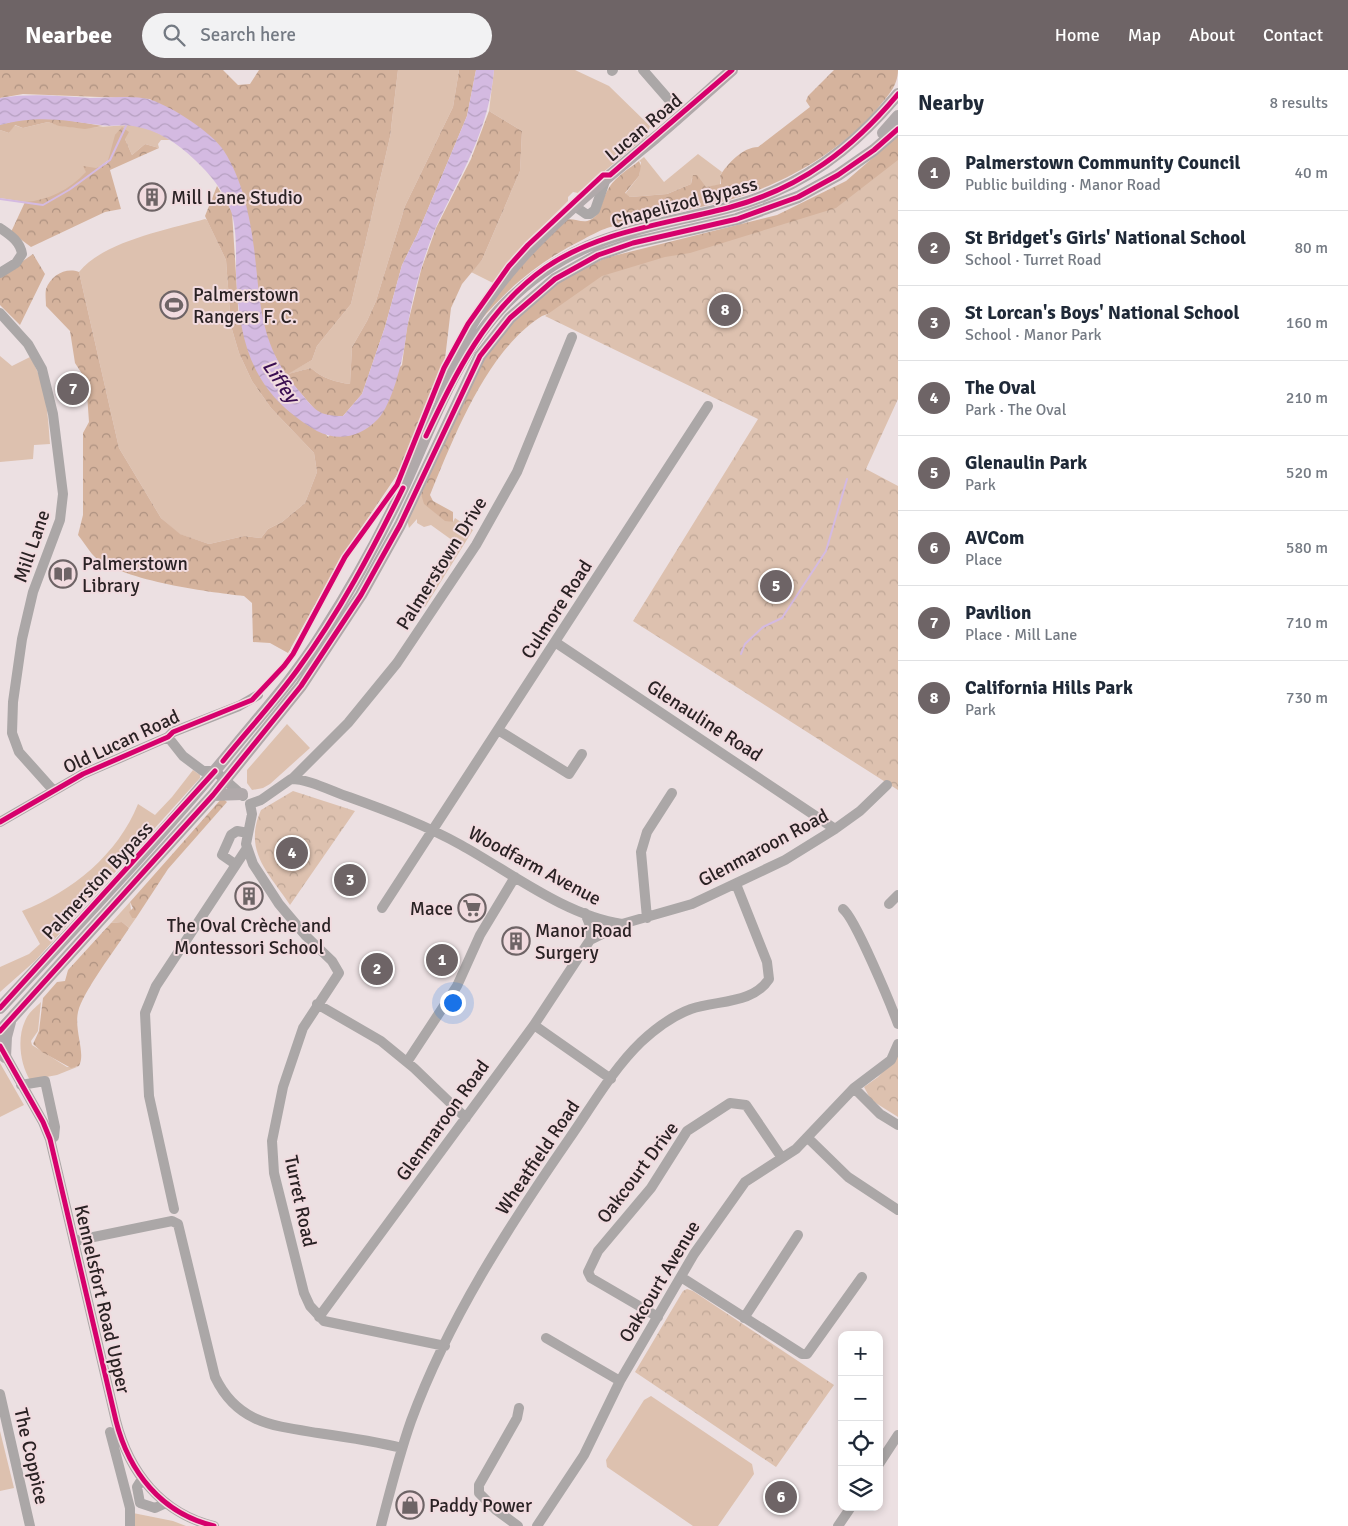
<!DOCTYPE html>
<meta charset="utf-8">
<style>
:root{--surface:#fff;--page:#f2f2f3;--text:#1f2937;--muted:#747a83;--line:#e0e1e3;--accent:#6e6466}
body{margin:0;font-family:Signika,sans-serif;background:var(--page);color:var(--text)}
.controls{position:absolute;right:15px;bottom:15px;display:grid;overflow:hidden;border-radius:10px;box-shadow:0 2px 8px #0003}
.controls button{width:45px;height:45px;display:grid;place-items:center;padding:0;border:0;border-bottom:1px solid var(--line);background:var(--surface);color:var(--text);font:25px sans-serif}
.you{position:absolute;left:452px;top:932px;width:18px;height:18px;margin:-12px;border:4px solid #fff;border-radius:50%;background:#1a73e8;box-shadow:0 0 0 8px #1a73e833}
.badge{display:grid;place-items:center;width:32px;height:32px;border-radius:50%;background:var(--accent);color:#fff;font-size:16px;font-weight:700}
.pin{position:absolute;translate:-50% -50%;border:2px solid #fff;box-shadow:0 1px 5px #0006}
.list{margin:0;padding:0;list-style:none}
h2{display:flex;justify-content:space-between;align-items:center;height:65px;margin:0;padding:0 20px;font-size:21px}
h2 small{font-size:16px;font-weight:400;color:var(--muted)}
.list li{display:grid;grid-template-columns:32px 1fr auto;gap:15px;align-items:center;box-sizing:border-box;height:75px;padding:0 20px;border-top:1px solid var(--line)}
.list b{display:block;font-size:19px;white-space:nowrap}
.list p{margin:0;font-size:16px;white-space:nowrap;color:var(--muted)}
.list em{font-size:16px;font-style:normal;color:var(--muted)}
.icon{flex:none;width:28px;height:28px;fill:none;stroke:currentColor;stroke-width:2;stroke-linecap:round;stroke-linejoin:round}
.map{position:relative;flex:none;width:898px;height:1456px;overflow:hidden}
header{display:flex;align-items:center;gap:30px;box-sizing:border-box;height:70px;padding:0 25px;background:var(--accent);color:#fff}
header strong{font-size:24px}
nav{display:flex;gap:28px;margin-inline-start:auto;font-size:18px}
.search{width:350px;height:45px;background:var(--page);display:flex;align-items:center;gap:12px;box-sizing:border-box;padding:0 18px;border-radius:28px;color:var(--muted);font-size:19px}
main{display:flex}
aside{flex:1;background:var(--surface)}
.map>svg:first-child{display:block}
.green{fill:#ddc1af}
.forest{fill:url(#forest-crowns)}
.park{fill:url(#park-crowns)}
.water{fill:url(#water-waves)}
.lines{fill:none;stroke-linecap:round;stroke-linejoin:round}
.stream{stroke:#d4bae1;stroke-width:2}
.minor{stroke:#aba7a7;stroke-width:10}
.major{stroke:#b0a9aa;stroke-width:12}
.cycleway-casing{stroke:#f1dbdf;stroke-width:8}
.cycleway{stroke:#d6006c;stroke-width:5}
.labels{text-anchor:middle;stroke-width:4;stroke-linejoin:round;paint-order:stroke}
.street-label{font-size:19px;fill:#2a2224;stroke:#f1dbdf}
.poi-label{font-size:19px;fill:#2a2224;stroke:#f1dbdf;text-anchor:start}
.water-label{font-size:20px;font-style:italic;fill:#3b0f52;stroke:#f1dbdf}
</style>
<header>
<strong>Nearbee</strong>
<div class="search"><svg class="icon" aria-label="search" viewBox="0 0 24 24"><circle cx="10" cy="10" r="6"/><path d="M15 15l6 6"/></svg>Search here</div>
<nav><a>Home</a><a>Map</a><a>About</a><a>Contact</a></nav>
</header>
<main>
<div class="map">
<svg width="898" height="1456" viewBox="0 0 898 1456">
<defs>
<pattern id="forest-crowns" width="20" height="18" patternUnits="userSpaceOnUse" patternTransform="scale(1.25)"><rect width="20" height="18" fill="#d5b39d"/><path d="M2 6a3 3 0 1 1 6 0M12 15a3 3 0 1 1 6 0" fill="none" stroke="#ad9180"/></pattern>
<pattern id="park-crowns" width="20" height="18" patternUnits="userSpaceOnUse" patternTransform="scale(1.25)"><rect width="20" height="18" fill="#ddc1af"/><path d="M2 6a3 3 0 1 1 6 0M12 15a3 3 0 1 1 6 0" fill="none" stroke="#bea696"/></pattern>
<pattern id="water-waves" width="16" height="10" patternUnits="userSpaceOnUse" patternTransform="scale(1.25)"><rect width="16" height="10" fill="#d4bae1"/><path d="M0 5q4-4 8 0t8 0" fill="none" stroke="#b6a0c1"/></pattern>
</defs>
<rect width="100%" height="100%" fill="#ece0e2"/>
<path class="green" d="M398 0H459L453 37 405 136 376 231 367 251 352 277 350 314C335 312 322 308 311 298L285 305 312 290 317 276 351 234 390 67Z
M494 0H575L609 16 650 56 647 66 578 123 573 122 568 127V131L513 186 493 213 471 202 482 190 520 101 522 61 489 41Z
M48 52C75 62 102 56 129 55 143 54 161 65 174 70H161L158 74 159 78 145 74 132 85 125 69 110 89 68 120 43 135 0 128V60L9 63 14 55 23 58Z
M698 84 722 102 720 106V115L706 117 692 108 691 114 667 124 630 127 625 124 639 106 641 92 639 91 644 87 664 112Z
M205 149 207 150 226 190 231 256 239 283 252 311 271 338 314 383 317 402 305 433 282 452 268 459 261 468 244 466 209 474 179 464 161 448 119 378 79 202C104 171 167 160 205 149Z
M0 286 12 296 30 287C46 313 48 343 50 374L34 375 33 389 0 392Z
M421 424C425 435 441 450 453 452L455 448 473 460 425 537 420 529 456 473 431 455 424 457 417 453V449L409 458 407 449Z
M287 654 310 678 270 714 263 718 252 720 247 713V700Z
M193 700 200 705V708L35 891 0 922V897L29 884 40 874 22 841C72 822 118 784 138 734L155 745 172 727Z
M130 832 132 848H136L129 858 122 852 111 853Z
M41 932 38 961 31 971 32 975 67 997H77L57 1005 30 1010C20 994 17 968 25 951 28 943 35 938 41 932Z
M0 993 24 1035 0 1047Z
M651 1326 752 1394 754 1404 718 1456H693L607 1397 606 1390 644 1330Z
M0 1361 14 1418 0 1421Z
M133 1443 173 1451 186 1456H133Z"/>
<path class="forest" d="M0 0H223L238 15 250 14 259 0H398L390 67 351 234 317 276 312 290 288 304 311 298C322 308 335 312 350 314L352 277 367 251 376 231 405 136 453 37 459 0H476L467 46 417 165 402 195 385 257 362 324 343 346H327L317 342 285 305 268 273 258 234 242 121 150 29 23 24 0 28Z
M834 0H898C898 16 887 27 877 39 843 79 789 111 739 127 703 138 664 144 627 154 608 156 601 160 584 169 540 191 512 214 479 252L504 215 564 150C574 147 582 154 590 150 601 145 601 133 606 123 613 108 626 101 639 91L641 96 639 106 625 123 630 127 667 124 691 114 693 105H697L706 117 721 114 720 106C727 94 743 77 758 77L810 37 806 31 808 26Z
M489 41 522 61 520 101 482 190 462 214 451 238 445 289 401 399 343 485 288 583 270 573 253 572 252 533 244 526C208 522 116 510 92 484 87 478 83 471 78 465L83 445V363L89 352 86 310 75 293 70 261 46 236C46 231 45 224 46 219 51 205 66 197 79 202L119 378 161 448 180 464 209 474 244 466 261 468 268 459 282 452 305 433 317 402 314 383 271 338 252 311 239 283 231 256 226 190 205 146 217 116 232 142 239 252 328 367 402 295 407 257 421 200 436 158 471 89Z
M26 48H55L103 56 85 59 59 56 48 52 23 58 15 55 9 63 0 60V55Z
M122 57 129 62 125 69 132 85 145 74 159 78 110 100 121 139 105 142 31 177 11 162 25 132C49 130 69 120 86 102L83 96 96 98 107 94 115 65Z
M898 66V110L876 132 542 246C487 280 454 367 430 425L433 431 453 442V452L445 451 424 434 421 424 483 288 505 260 559 211 584 197 609 187 777 145 846 111Z
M33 184 45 204 20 255 0 235V207Z
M222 728 227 732 168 799 136 848H132L129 842 133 838 130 832Z
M122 852 129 858C116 879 83 921 78 942 74 961 86 983 79 996L71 998 42 982 33 974 39 961 43 928 57 912 65 911 68 900 111 853Z"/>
<path class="park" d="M898 90V329L866 399 898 416V720L633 551 758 349 545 246 602 206 665 187 690 183 836 138Z
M293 721 355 741 290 835C268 802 243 781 261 740Z
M898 985V1047L871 1030 864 1017 878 1007Z
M687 1219 693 1221 834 1315 776 1397 635 1302 683 1221Z"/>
<path class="water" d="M476 0H494C489 61 461 103 436 157 421 192 410 235 405 273 402 293 392 334 378 349 361 367 338 372 317 361 252 323 239 274 236 203 236 184 237 159 231 141 225 122 209 103 195 90 177 73 158 60 133 56 123 54 111 57 100 55 61 50 39 45 0 55V28C30 23 60 26 90 28 108 28 135 25 151 30 171 36 213 63 224 81 242 109 250 146 254 178 261 235 259 276 300 322 315 340 318 346 343 346L362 324 385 257 402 195 417 165 467 46Z"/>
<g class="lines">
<path class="stream" d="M0 129 43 135 69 120 110 90 126 56
M741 584 745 574 763 557 782 548 826 481 847 409"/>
<path class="minor" d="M643 0 670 31
M612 1 613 0
M573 135 586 144H590L595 140 605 111
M0 158C10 165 20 171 22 184L16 193 0 203
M0 243 28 274 42 299 53 344 63 424 60 450 33 522 22 569 13 632 12 663 19 682 53 720
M555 572 835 759
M498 660 569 704 582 684
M168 667 183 686 203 701H215L243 726
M293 708 348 653 397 593 476 475 517 402 572 267
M0 752 83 704 168 667 173 662 239 636 258 625
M235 794 222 785 231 765 237 761 248 763
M889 834 898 825
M382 838 708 336
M843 839C855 848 891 935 898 954
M585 843 591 858 590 870
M647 848 641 782 647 762 672 723
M317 934 381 971 414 998 466 1048
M534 955 611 1009
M3 981 43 1052 50 1069 116 1351C129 1402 161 1443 214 1456
M407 992 457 916 480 865 515 807
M21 1015 45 1011 55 1057 54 1067 50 1069
M854 1018 880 1044 898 1055
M808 1068 848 1107 898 1140
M174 1139 149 1026 145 943 156 916 247 778
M74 1171 172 1151 178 1154 215 1307C237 1353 273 1356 318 1363 346 1367 374 1371 402 1378
M681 1207 802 1284H807L862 1207
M319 1247 534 955 590 870 622 854 692 834 785 790 835 759 860 741 887 715
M658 1247 591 1208 588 1202 598 1181 651 1118 687 1061 730 1033 746 1035 782 1088
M744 1248 798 1165
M546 1268 620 1311
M445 1276 324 1251 310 1236 304 1223 274 1103 272 1071 283 1017 303 958 339 903 332 891 306 866 279 834 253 794 246 774 252 744 250 734 261 730 291 709C309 709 331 721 349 727 388 741 425 755 461 775 510 802 566 846 622 854
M0 1324 30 1456
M110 1362 130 1438V1456
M879 1394 898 1365
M142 1409 137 1417 140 1433 155 1438 166 1433
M381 1456C390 1421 399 1385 411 1351 448 1250 509 1156 569 1069 592 1036 613 999 641 972 656 958 672 946 691 939 718 930 753 934 769 909L767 892 736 814
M518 1456 496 1440 479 1423V1415L517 1348 519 1338
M537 1456 584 1385 620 1311 694 1184 745 1112 796 1079 854 1018 891 990 898 974
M838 1456 851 1437"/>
<path class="major" d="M883 63 898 46
M438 325C480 208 563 144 655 68 681 46 706 23 732 0
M213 725 242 724
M0 938C79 853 159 769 232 680 263 642 296 606 322 564 352 517 379 469 403 418 432 355 456 283 506 233 560 179 612 164 684 148 714 141 745 135 773 122 824 100 863 66 898 24
M0 961 213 725 301 616 361 525 400 455 480 286 510 248 555 209 598 185 633 173 737 149 798 127 838 105 874 80 898 59
M5 987 6 967 10 952"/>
<g class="cycleway-casing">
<path id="cycleway" d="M426 366C456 303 486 240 545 198 600 160 669 154 731 137 801 118 852 79 898 24
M223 691C248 660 275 631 298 599 339 543 372 481 403 418
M0 752 83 704 168 667 173 662 252 630 284 596 293 584 345 487 397 415 444 298 468 254 509 196 528 175 603 105H610L732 0
M0 938 215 701
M0 961 213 725 301 616 361 525 400 455 480 286 510 248 555 209 598 185 633 173 737 149 798 127 838 105 874 80 898 59
M0 976 43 1052 50 1069 116 1351C129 1402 161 1443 214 1456"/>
</g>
<use href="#cycleway" class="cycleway"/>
</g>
<defs>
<g id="building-ring" transform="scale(1.4375)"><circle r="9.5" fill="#f1dbdf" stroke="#6e6466" stroke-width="1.5"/><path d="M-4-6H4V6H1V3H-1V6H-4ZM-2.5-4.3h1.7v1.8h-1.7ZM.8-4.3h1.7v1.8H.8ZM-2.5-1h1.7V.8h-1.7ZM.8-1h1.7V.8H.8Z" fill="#6e6466"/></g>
<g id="stadium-ring" transform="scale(1.4375)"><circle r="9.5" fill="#f1dbdf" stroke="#6e6466" stroke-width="1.5"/><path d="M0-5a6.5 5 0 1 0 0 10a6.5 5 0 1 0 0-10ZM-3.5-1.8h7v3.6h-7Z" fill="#6e6466"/></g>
<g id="library-ring" transform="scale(1.4375)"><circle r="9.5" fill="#f1dbdf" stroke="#6e6466" stroke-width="1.5"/><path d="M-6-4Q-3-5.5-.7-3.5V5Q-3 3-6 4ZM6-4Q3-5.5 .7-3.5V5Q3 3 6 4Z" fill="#6e6466"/></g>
<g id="supermarket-ring" transform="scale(1.4375)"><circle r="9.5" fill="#f1dbdf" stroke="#6e6466" stroke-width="1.5"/><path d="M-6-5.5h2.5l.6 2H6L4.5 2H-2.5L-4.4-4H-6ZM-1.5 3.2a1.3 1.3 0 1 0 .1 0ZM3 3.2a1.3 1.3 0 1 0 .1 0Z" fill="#6e6466"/></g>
<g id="shop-ring" transform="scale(1.4375)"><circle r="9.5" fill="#f1dbdf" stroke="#6e6466" stroke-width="1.5"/><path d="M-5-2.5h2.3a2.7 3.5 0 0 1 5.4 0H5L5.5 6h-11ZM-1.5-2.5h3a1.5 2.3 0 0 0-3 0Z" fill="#6e6466"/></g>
</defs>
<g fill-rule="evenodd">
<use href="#building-ring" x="152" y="127"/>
<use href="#stadium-ring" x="174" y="235"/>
<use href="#library-ring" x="63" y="504"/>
<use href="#building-ring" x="249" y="826"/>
<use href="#supermarket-ring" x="472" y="838"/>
<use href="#building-ring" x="516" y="871"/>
<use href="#shop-ring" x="410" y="1435"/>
</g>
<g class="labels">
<g class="street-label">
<text transform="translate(643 57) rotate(-40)" y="7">Lucan Road</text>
<text transform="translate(684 132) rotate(-15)" y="7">Chapelizod Bypass</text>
<text transform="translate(31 476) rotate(-71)" y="7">Mill Lane</text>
<text transform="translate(441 493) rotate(-58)" y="7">Palmerstown Drive</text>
<text transform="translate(556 539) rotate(-57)" y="7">Culmore Road</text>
<text transform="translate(705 650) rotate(33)" y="7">Glenauline Road</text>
<text transform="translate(121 671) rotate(-25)" y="7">Old Lucan Road</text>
<text transform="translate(763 777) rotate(-28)" y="7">Glenmaroon Road</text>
<text transform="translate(535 795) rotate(28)" y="7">Woodfarm Avenue</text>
<text transform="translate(97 810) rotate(-47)" y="7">Palmerston Bypass</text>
<text transform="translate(442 1050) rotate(-54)" y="7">Glenmaroon Road</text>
<text transform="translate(537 1087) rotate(-56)" y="7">Wheatfield Road</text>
<text transform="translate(637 1102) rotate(-53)" y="7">Oakcourt Drive</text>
<text transform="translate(301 1131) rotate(78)" y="7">Turret Road</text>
<text transform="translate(659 1211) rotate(-59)" y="7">Oakcourt Avenue</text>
<text transform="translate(103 1229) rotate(77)" y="7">Kennelsfort Road Upper</text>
<text transform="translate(32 1386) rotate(77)" y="7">The Coppice</text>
</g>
<g class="poi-label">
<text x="171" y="134">Mill Lane Studio</text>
<text x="193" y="231">Palmerstown<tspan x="193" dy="22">Rangers F. C.</tspan></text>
<text x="82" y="500">Palmerstown<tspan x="82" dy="22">Library</tspan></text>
<text x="453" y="845" text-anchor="end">Mace</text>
<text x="249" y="862" text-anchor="middle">The Oval Crèche and<tspan x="249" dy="22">Montessori School</tspan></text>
<text x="535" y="867">Manor Road<tspan x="535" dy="22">Surgery</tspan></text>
<text x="429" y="1442">Paddy Power</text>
</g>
<g class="water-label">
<text transform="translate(281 311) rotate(55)" y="7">Liffey</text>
</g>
</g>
</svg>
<div class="controls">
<button>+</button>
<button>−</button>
<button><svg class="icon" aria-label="locate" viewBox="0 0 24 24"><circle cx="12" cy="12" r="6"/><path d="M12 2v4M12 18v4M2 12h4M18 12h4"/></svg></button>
<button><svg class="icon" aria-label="layers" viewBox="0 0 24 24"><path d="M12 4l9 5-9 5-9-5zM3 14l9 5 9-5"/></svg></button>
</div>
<div class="you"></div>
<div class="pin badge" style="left:442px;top:890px">1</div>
<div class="pin badge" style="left:377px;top:899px">2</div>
<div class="pin badge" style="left:350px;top:810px">3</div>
<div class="pin badge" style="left:292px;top:783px">4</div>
<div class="pin badge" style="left:776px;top:516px">5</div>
<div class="pin badge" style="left:781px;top:1427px">6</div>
<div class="pin badge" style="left:73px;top:319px">7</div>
<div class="pin badge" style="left:725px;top:240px">8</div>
</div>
<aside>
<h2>Nearby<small>8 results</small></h2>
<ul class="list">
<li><span class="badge">1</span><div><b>Palmerstown Community Council</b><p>Public building · Manor Road</p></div><em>40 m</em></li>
<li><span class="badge">2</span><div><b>St Bridget's Girls' National School</b><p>School · Turret Road</p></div><em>80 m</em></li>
<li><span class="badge">3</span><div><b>St Lorcan's Boys' National School</b><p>School · Manor Park</p></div><em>160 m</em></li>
<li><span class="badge">4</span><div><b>The Oval</b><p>Park · The Oval</p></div><em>210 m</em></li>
<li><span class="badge">5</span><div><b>Glenaulin Park</b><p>Park</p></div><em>520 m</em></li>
<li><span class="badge">6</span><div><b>AVCom</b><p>Place</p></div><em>580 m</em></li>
<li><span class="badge">7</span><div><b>Pavilion</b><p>Place · Mill Lane</p></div><em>710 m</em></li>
<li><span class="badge">8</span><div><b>California Hills Park</b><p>Park</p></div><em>730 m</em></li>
</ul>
</aside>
</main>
